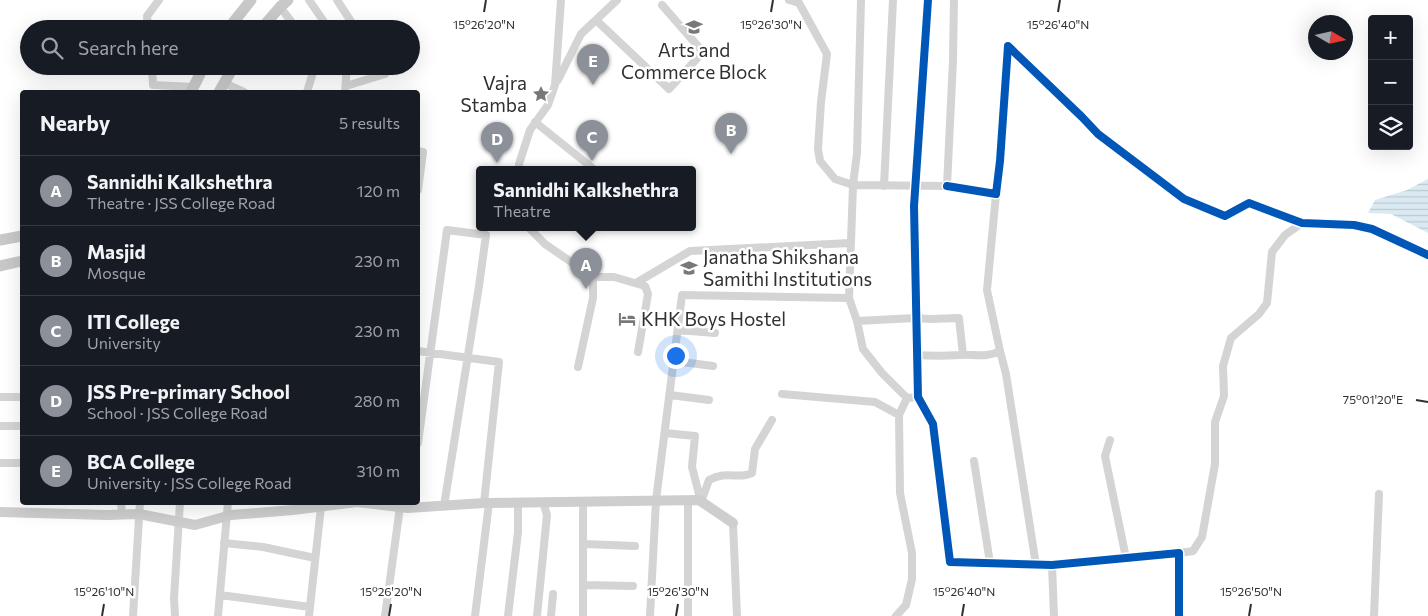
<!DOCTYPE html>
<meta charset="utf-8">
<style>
:root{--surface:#171b24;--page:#242831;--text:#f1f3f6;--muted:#9ea1a6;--line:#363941;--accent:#8c9099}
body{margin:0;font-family:Commissioner,sans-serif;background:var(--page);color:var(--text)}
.controls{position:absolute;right:15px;top:15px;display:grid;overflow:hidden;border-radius:5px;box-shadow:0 5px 20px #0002}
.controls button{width:45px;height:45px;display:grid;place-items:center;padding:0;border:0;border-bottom:1px solid var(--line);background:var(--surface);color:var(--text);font:25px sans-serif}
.compass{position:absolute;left:1308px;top:15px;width:45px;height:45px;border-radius:50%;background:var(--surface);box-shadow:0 5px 20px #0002;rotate:99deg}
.you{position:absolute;left:675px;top:355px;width:18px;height:18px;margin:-12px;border:4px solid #fff;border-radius:50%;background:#1a73e8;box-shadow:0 0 0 8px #1a73e833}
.badge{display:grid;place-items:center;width:32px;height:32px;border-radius:50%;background:var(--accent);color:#fff;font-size:16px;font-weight:700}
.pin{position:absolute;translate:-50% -41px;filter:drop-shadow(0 1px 2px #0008)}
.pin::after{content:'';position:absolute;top:26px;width:18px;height:15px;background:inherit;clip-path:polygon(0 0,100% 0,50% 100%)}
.popup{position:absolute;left:476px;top:166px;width:220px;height:65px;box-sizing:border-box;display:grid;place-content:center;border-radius:5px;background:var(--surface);filter:drop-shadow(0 1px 4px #0005);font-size:16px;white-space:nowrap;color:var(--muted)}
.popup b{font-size:19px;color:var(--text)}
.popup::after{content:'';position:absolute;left:50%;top:100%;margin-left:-10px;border:10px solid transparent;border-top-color:var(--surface)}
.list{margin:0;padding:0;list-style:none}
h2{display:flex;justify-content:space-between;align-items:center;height:65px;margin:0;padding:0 20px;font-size:21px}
h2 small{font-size:16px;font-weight:400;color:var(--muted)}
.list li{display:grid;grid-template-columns:32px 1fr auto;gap:15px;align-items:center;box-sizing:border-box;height:70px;padding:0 20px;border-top:1px solid var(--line)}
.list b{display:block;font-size:19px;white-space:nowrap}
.list p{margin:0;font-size:16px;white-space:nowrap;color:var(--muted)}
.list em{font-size:16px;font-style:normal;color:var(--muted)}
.icon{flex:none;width:28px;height:28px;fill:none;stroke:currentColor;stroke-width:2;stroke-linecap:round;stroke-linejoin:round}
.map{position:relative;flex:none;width:1428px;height:616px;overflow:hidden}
.search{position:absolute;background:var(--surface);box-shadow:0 5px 20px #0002;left:20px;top:20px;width:400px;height:55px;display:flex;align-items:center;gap:12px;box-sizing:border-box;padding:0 18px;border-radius:28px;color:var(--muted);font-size:19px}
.panel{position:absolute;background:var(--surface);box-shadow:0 5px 20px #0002;left:20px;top:90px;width:400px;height:415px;border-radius:5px}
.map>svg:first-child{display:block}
.water{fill:url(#water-rules)}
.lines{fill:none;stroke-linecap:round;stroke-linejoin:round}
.street{stroke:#d4d4d4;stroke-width:8}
.secondary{stroke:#cecece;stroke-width:10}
.primary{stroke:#c8c8c8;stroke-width:11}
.cycleway-casing{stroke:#fff;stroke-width:11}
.cycleway{stroke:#0057b8;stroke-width:8}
.ticks{fill:none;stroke:#303030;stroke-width:2}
.labels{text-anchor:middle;stroke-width:5;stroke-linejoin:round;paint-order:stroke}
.poi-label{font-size:19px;fill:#303030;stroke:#fff;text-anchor:start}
.ticks-label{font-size:12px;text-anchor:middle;fill:#303030;stroke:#fff;stroke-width:5;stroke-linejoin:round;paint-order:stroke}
</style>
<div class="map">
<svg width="1428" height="616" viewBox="0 0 1428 616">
<defs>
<pattern id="water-rules" width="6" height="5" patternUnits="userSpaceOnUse" patternTransform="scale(1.25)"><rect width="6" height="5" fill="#dbeaf2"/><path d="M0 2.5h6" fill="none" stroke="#bcc9d0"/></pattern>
</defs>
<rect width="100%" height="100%" fill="#fff"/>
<path class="water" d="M1428 179V233L1391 214 1368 213 1375 200 1407 190Z"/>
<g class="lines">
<path class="street" d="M309 0 329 29
M337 0 356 29
M789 0 799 3 827 54 821 102 818 149 820 161 835 179 853 185 947 186 953 60 954 0
M861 0 857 153 853 185 849 298 857 321 915 318 930 319 959 318 963 355
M928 0 914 206 918 397 933 424 950 562 1052 565 1179 553V616
M280 7 297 29
M596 20 669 89 703 52 662 5
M148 29 147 16 159 0
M152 66 153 85 194 87
M558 80 581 34 617 0
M224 83 244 92
M346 86 385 74 380 66
M307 92 315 66
M345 92 347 66
M535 122 595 170
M418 151 423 152 418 190
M519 170V164L530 130 548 105 555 85 561 0
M884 186 893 0
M947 186 996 194 1000 161 1008 46 1082 117 1098 134 1184 199 1225 216 1249 203 1302 223 1354 225 1372 229 1428 255
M529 228 545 244 593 277V298L578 367
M593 277H614L645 286 648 294 638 352
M636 283 690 251 850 243
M857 321 863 349 882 373 907 398
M678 330 715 333
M418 351 499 362 484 503
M1000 351 1006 374 1036 565
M916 355C931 356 945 356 960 355 974 354 987 358 1000 351L987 290 996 194
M674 361 713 366
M782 394 875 402 899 415
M670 395 709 400
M0 397H22
M0 426H22
M665 433 695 436 692 467 701 502
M1110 440 1105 456 1126 558
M418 443 447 230 486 235 479 286 444 506
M974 461 990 563
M0 463H22
M688 500V616
M121 502 122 514
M701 502 709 480C727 470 739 480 752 473L755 449 772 420
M733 523 737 616
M224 543 263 547 315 558
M584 544 635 546
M1179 553 1193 551 1202 537 1215 464V422L1224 396 1223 366 1231 338 1259 314 1267 303 1272 252 1285 235 1302 223
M1052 565 1054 616
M583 585 633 586
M220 595 310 607
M133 616 140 502
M175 616 174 598 180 502
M218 616 228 502
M309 616 321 507
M385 616 400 507
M475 616 489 503
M508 616 518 532V502
M537 616 547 515 543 502
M551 616 553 594
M583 616V502
M650 616 656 500 682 295 849 298
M896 616 906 605 912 579V553L900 493 899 415 907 398 918 397
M1374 616 1379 494"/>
<path class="secondary" d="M357 502 408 508 484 503 699 500 733 523
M0 512 107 515 139 514 195 525 231 515 293 510 357 502"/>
<path class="primary" d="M228 29 251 0
M261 29 280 7 288 0
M191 92 204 66
M219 92 234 66
M0 240 22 236
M0 266 22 261"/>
<g class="cycleway-casing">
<path id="cycleway" d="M928 0 914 206 918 397 933 424 950 562 1052 565 1179 553V616
M947 186 996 194 1000 161 1008 46 1082 117 1098 134 1184 199 1225 216 1249 203 1302 223 1354 225 1372 229 1428 255"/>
</g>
<use href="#cycleway" class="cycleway"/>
</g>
<path class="ticks" d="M484 12 486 0M771 12 773 0M1058 12 1060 0M1416 400 1428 402M102 616 104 604M389 616 391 604M676 616 678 604M962 616 964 604M1249 616 1251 604"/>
<defs>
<g id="university-bare" transform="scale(1.35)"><path d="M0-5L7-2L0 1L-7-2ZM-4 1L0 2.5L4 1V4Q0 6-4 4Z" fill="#787878" stroke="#fff" stroke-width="2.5" paint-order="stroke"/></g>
<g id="sight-bare" transform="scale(1.35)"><path d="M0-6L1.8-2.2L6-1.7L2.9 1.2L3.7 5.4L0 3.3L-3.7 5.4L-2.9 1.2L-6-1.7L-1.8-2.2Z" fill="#787878" stroke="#fff" stroke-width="2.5" paint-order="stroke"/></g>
<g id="hotel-bare" transform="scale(1.35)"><path d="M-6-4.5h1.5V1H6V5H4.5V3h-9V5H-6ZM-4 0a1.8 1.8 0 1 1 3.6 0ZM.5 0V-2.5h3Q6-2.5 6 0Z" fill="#787878" stroke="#fff" stroke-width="2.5" paint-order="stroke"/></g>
</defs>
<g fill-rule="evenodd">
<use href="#university-bare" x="694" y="27"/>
<use href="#sight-bare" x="541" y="94"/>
<use href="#university-bare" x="689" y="268"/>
<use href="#hotel-bare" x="627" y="319"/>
</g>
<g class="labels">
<g class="poi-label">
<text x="694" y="57" text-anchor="middle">Arts and<tspan x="694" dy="22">Commerce Block</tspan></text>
<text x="527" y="90" text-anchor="end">Vajra<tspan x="527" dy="22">Stamba</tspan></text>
<text x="703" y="264">Janatha Shikshana<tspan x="703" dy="22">Samithi Institutions</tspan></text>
<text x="641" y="326">KHK Boys Hostel</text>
</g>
</g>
<g class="ticks-label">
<text x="484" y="29">15°26'20"N</text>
<text x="771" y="29">15°26'30"N</text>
<text x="1058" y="29">15°26'40"N</text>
<text x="1373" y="404">75°01'20"E</text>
<text x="104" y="596">15°26'10"N</text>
<text x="391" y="596">15°26'20"N</text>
<text x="678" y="596">15°26'30"N</text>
<text x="964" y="596">15°26'40"N</text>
<text x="1251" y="596">15°26'50"N</text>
</g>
</svg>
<div class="controls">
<button>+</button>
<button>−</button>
<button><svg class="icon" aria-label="layers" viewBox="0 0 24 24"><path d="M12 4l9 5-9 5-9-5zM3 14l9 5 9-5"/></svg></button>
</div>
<svg class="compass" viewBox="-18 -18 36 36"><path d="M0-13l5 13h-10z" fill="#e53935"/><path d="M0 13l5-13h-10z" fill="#9ea1a6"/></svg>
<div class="you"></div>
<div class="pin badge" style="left:586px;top:289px">A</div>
<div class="popup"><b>Sannidhi Kalkshethra</b>Theatre</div>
<div class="pin badge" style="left:731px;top:154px">B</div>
<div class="pin badge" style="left:592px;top:161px">C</div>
<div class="pin badge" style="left:497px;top:163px">D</div>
<div class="pin badge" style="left:593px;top:85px">E</div>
<div class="search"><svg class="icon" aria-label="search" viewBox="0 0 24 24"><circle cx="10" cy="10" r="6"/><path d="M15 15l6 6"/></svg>Search here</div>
<section class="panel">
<h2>Nearby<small>5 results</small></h2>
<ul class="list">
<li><span class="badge">A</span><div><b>Sannidhi Kalkshethra</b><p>Theatre · JSS College Road</p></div><em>120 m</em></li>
<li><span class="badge">B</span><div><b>Masjid</b><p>Mosque</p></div><em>230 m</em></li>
<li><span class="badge">C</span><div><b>ITI College</b><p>University</p></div><em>230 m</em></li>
<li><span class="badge">D</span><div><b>JSS Pre-primary School</b><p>School · JSS College Road</p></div><em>280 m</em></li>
<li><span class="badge">E</span><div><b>BCA College</b><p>University · JSS College Road</p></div><em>310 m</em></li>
</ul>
</section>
</div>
